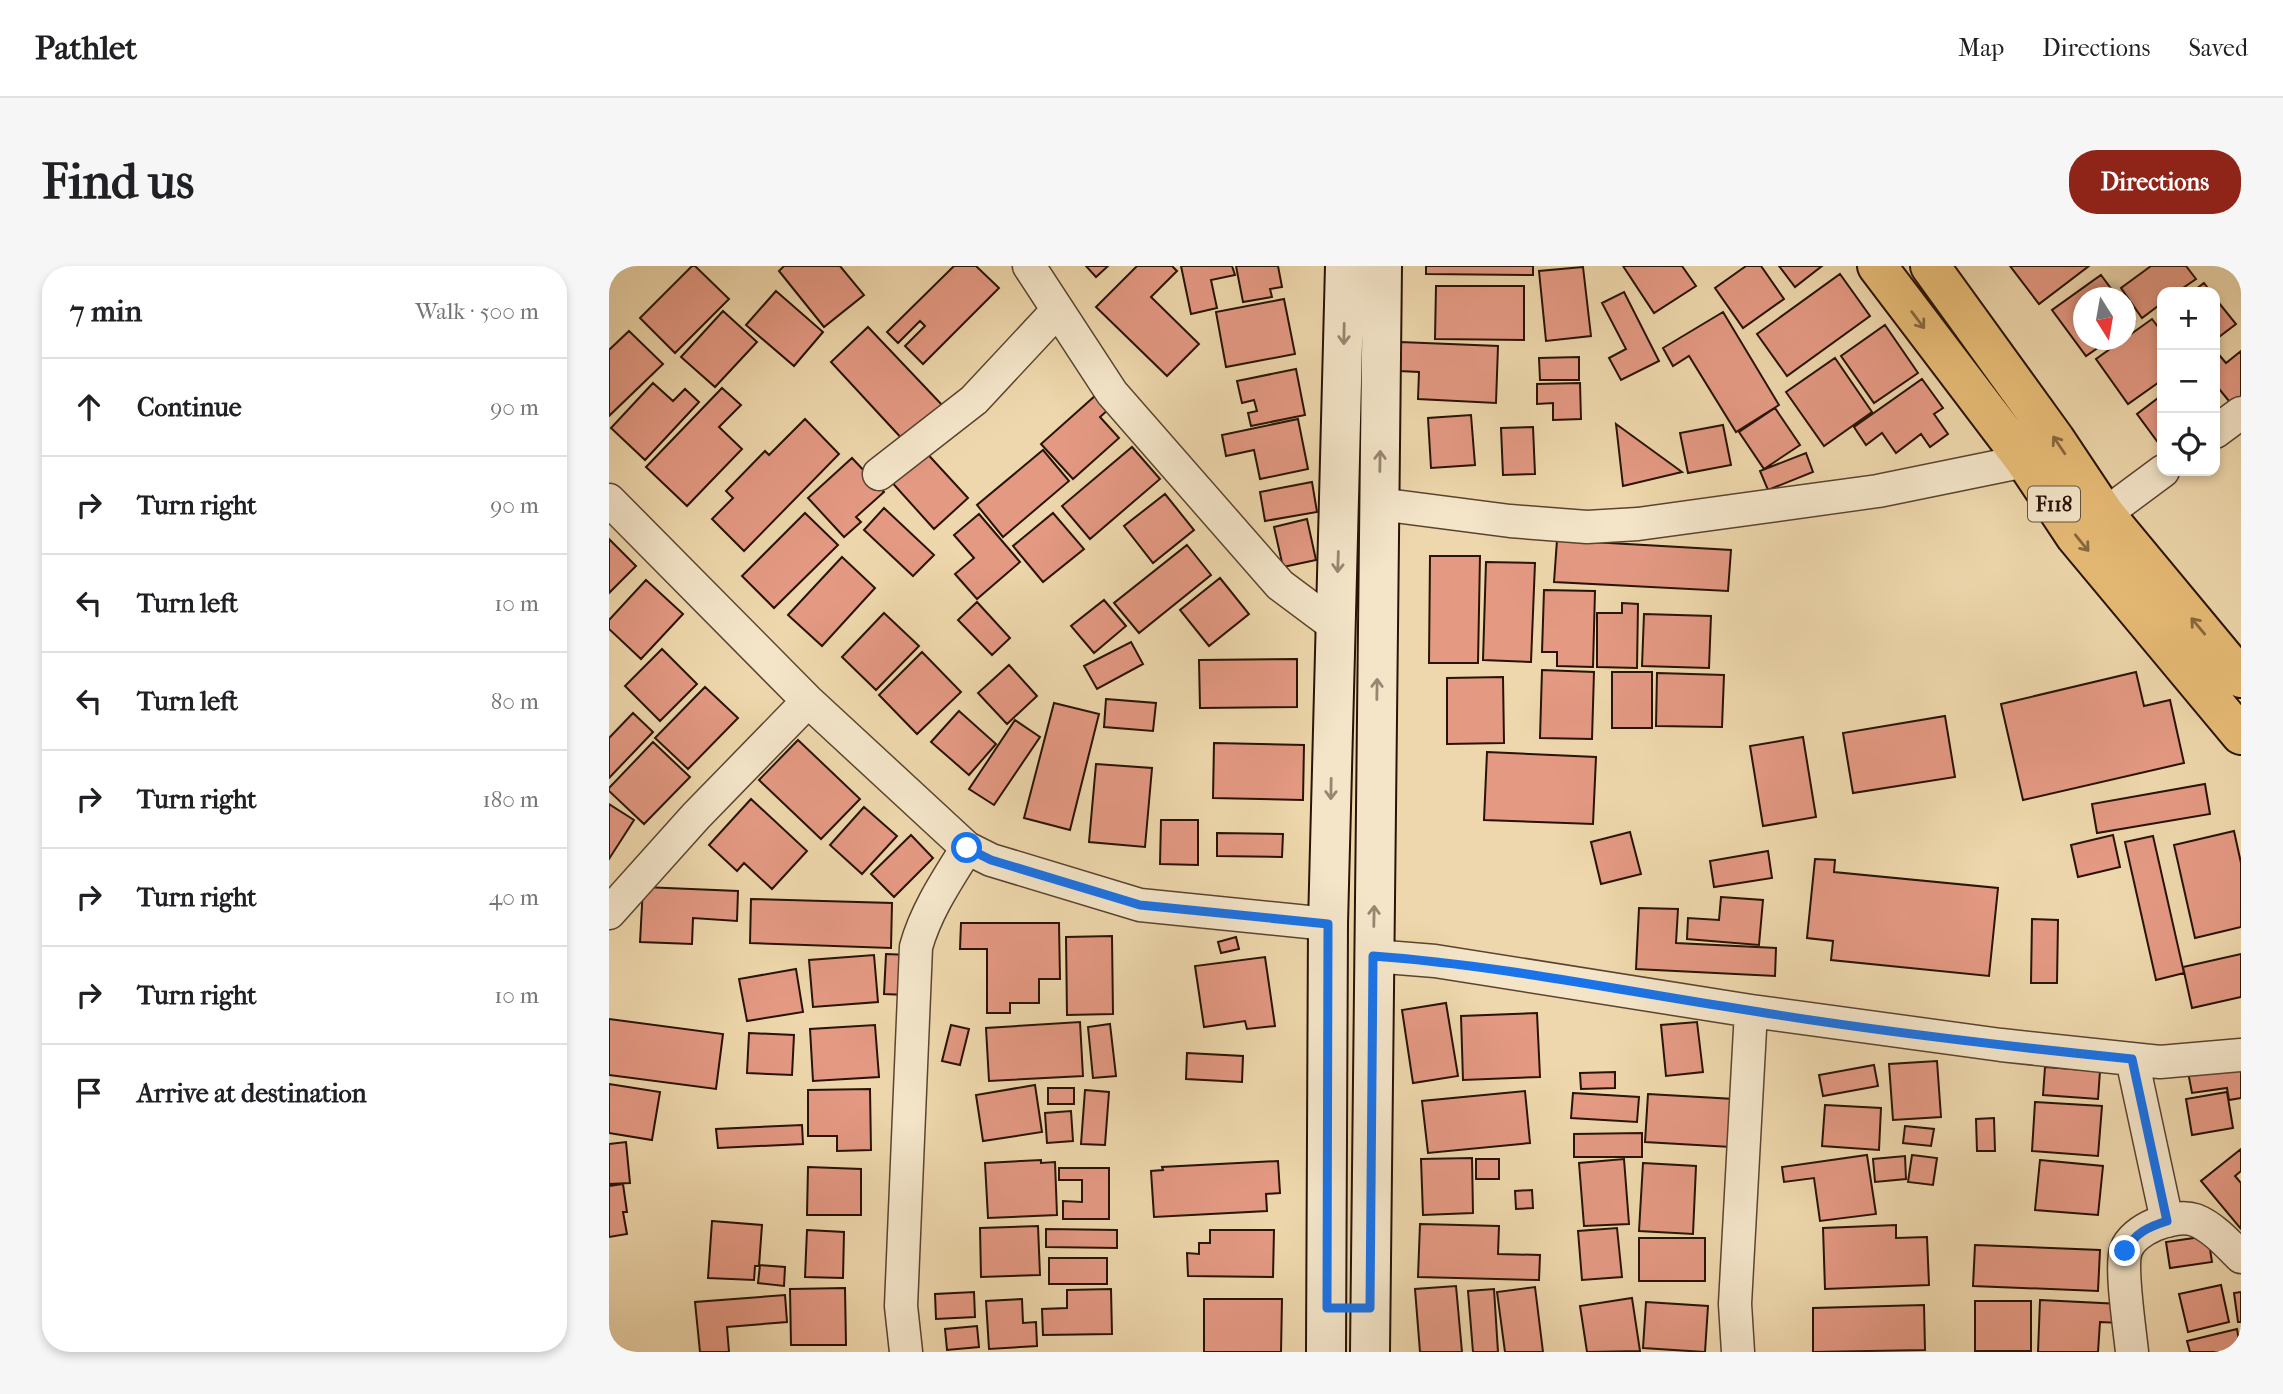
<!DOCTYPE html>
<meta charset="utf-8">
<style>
:root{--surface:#fff;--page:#f6f6f6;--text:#202124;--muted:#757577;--line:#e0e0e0;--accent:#8f2418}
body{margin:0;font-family:"IM FELL French Canon",serif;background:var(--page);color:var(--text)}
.controls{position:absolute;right:21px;top:21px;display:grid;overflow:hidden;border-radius:14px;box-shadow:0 4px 10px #0003}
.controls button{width:63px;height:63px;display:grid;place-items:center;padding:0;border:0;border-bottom:2px solid var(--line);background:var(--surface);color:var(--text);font:35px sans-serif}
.compass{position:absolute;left:1464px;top:21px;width:63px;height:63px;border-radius:50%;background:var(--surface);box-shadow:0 4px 10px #0003;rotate:169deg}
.stop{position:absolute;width:21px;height:21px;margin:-16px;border:5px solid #1a73e8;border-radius:50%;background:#fff}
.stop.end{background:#1a73e8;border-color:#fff;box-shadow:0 2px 7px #0008}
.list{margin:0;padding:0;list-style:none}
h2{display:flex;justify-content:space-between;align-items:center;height:91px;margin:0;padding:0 28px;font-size:30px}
h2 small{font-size:23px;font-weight:400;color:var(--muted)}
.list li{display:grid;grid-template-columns:46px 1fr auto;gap:21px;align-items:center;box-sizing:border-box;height:98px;padding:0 28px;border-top:2px solid var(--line)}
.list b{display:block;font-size:26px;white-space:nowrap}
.list em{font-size:23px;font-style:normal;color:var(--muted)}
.icon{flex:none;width:38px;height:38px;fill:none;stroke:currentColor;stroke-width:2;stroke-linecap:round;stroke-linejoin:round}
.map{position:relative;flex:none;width:1632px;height:1086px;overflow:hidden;border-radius:28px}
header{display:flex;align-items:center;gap:42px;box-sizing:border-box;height:98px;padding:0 35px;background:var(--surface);border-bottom:2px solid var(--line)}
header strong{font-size:33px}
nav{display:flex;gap:38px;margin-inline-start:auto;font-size:24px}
.intro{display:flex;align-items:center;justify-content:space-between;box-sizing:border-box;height:168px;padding:0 42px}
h1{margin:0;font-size:49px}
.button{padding:18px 32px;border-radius:28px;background:var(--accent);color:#fff;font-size:24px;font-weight:700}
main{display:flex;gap:42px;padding:0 42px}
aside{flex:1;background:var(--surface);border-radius:28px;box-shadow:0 4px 10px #0003}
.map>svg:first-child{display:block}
.building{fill:#e49983;stroke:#281305;stroke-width:2}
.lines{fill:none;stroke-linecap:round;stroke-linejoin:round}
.street-casing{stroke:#5a442f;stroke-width:35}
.secondary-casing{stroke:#281305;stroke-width:42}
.primary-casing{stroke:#281305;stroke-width:42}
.street{stroke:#f4e5c9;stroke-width:32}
.secondary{stroke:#f4e5c9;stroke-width:38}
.primary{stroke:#e7bc76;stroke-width:38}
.oneway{stroke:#88683e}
.oneway2{stroke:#988671}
.route{stroke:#1a73e8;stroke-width:9}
.labels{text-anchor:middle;stroke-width:5;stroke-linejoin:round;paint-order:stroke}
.shield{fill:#f4e5c9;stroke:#655240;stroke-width:2}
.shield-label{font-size:21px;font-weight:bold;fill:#281305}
</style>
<header>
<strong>Pathlet</strong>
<nav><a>Map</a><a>Directions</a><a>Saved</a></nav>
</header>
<div class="intro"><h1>Find us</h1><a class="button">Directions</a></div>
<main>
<aside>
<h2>7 min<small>Walk · 500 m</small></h2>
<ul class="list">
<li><svg class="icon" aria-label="ahead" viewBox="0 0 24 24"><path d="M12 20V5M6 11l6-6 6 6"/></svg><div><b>Continue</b></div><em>90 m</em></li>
<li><svg class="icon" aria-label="right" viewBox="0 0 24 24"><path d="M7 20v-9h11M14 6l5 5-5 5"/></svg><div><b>Turn right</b></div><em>90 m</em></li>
<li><svg class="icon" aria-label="left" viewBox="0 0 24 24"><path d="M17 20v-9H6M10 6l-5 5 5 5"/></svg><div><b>Turn left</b></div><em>10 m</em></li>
<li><svg class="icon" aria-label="left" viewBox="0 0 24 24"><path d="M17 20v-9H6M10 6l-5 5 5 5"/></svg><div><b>Turn left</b></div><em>80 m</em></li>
<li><svg class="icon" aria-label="right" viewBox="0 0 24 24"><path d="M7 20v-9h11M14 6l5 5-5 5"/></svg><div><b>Turn right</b></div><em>180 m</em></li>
<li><svg class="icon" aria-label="right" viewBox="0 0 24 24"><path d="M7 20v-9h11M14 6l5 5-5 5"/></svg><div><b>Turn right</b></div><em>40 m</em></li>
<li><svg class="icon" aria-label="right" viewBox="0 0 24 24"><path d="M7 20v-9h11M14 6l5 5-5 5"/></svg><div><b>Turn right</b></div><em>10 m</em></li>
<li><svg class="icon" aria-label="arrive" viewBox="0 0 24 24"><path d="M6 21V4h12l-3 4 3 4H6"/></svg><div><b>Arrive at destination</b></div></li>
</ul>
</aside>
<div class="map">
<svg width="1632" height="1086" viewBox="0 0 1632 1086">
<rect width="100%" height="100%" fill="#eed7ac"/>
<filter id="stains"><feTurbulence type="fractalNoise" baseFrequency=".00286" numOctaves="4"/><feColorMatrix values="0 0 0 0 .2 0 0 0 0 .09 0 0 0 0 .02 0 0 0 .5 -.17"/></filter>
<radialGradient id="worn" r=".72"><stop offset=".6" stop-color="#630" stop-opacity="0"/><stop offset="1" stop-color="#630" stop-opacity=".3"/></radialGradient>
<path class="building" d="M83 0H86L120 33 66 87 31 52Z
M175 0H231L255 29 215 61 170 5Z
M345 0H367L390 22 314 98 296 80 316 60 311 55 289 77 278 66Z
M477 0H499L487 11Z
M528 0H563L568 5 542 31 590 78 558 110 487 41Z
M572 0H623L626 9 602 14 608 42 582 48Z
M627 0H669L673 21 661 23 663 31 634 36Z
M817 0H924V9L817 8Z
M1014 0H1073L1087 20 1045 47Z
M1137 0H1152L1175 33 1134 62 1106 22Z
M1170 0H1213L1186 21Z
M1401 0H1480L1430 38Z
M1542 0H1577L1587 13 1568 26H1553V37L1533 52 1512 22Z
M974 1 982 70 937 75 930 5Z
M1231 8 1261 50 1178 110 1148 68Z
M1492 9 1509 32H1475V74H1500L1477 90 1443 44Z
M1595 17 1602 26H1583Z
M827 20H915V74L826 73Z
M167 25 214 66 185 100 137 59Z
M1015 26 1050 95 1012 114 1000 92 1017 83 993 37Z
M1606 32 1627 58 1606 74Z
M675 33 686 88 617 101 607 46Z
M1517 42 1526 55 1517 61Z
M114 45 148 76 106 121 72 91Z
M1114 46 1170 139 1127 166 1080 90 1064 100 1054 82Z
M1543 53 1553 66V114L1519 138 1487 93Z
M1276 59 1309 107 1265 137 1232 90Z
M259 61 334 140 296 176 222 96Z
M20 65 54 98 0 150V84Z
M791 76 889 80 887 137 809 133 810 106 790 105Z
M1606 84 1617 97 1632 85V134L1624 140 1606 118Z
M970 91V114H931L930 92Z
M1226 92 1263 146 1215 180 1177 126Z
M687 103 696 149 642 160 639 147 648 145 645 134 633 137 628 115Z
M1313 113 1334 142 1325 148 1339 168 1321 181 1312 168 1287 187 1273 167 1257 179 1245 161Z
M44 117 64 135 76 123 90 136 36 194 2 162Z
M971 117 972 153 944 154V137L928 138V118Z
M113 122 132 139 110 161 133 183 78 240 37 201Z
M487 129 500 143 491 151 510 172 464 213 432 178Z
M1553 129V182L1528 148Z
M1166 142 1191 179 1155 203 1130 166Z
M862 149 866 199 822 202 819 152Z
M196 153 230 188 135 285 103 253 124 232 117 225 156 185 160 189Z
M689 153 699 203 651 213 645 184 617 190 613 169Z
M1007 158 1073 206 1014 220Z
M1114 159 1122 199 1079 207 1071 167Z
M924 161 926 208 894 209 892 162Z
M523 181 551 213 481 273 453 240Z
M313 182 359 232 325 263 279 212Z
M434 184 460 215 394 271 368 239Z
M1197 187 1204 206 1159 224 1151 205Z
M243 192 275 226 247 251 252 256 235 271 199 232Z
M703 216 708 246 656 255 651 226Z
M556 228 585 264 544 297 515 260Z
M275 242 325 289 304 310 255 264Z
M196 247 229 279 165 342 133 310Z
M444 247 475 283 434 316 404 280Z
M370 248 411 296 368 333 346 308 365 292 345 269Z
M698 253 707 294 674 301 665 261Z
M0 273 27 300 0 327Z
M948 274 1122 284 1119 325 945 316Z
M578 279 602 309 530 367 505 337Z
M821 290H871L869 397H820Z
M233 291 266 322 213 380 179 349Z
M877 296 926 297 922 396 874 394Z
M611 312 640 348 600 380 571 344Z
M37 314 74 348 32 393 0 363V354Z
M935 324 986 325 984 401 948 400V386H933Z
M495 334 517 360 485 387 462 360Z
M368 336 401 372 383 389 349 354Z
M1013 337 1029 338 1028 402 988 401V347H1013Z
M275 347 310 380 267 424 233 391Z
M1035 348 1102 350 1100 402 1033 400Z
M522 376 534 398 488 423 475 400Z
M53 383 88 418 51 455 16 420Z
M313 386 352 426 308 468 270 429Z
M688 393V441L591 442 590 394Z
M400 399 428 430 398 458 369 427Z
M933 404 985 406 983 473 931 472Z
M1003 406H1043V462H1003Z
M1527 406 1535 440 1561 434 1575 497 1414 534 1392 438Z
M1048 407 1115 409 1113 461 1047 460Z
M894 411 895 477 838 478V412Z
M96 421 129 452 79 503 46 472Z
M497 433 547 437 544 465 495 461Z
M445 437 490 448 461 564 415 552Z
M350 445 387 478 360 509 322 476Z
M24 447 44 466 0 512V472Z
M1336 450 1346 511 1244 527 1234 467Z
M406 454 431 471 385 539 360 523Z
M1194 471 1207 551 1154 560 1141 480Z
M189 474 251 533 212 573 150 514Z
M44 476 81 511 35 558 0 525V522Z
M605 477 695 479 694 534 604 532Z
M878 486 987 491 984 558 875 554Z
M487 498 543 502 536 581 480 576Z
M1596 518 1601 548 1488 567 1483 538Z
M142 533 198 585 163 623 135 597 128 605 100 579Z
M0 538 25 554 0 593Z
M255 541 288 570 253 608 221 579Z
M552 554H589V599L551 598Z
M1625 565 1632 597V661L1586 672 1565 579Z
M1021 566 1032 608 992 618 982 576Z
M608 567 674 568 673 591 608 590Z
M302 569 324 592 285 631 262 608Z
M1504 569 1511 601 1469 611 1462 579Z
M1544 570 1575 707 1547 714 1516 576Z
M1159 585 1163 612 1105 621 1101 595Z
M1206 593 1226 594 1225 606 1389 622 1380 710 1222 694 1224 675 1198 672Z
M34 621 129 625 128 655 84 652 83 678 31 676Z
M1112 631 1154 634 1150 679 1078 673 1079 652 1110 654Z
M142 633 283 637 282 682 141 677Z
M1030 642 1069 643 1067 677 1167 682 1166 710 1027 703Z
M1423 653 1449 654 1448 717H1422Z
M352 657H450L451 713H430V737H401V747H378V683H351Z
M503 670 504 748 458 749 457 671Z
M627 671 630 683 612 687 609 676Z
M277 688 299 689 297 729 275 728Z
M1632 688V731L1583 742 1574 701Z
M265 689 269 736 204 741 200 694Z
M656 691 666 760 638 763 636 755 595 761 586 700Z
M187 703 194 746 138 755 130 713Z
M837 737 849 810 804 817 793 744Z
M928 747 931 811 854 814 852 750Z
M0 753 114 768 107 823 0 809Z
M471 756 474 810 380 815 377 762Z
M1088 756 1094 806 1057 810 1052 759Z
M501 758 507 810 484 812 479 761Z
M266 759 270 811 204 815 201 763Z
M342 759 360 763 351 799 333 795Z
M140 767 185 769 183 809 138 807Z
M578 787 634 790 633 816 577 813Z
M1328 795 1332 851 1284 854 1280 798Z
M1632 798V832L1620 834 1618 822 1583 827 1579 806Z
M1265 799 1269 820 1214 830 1210 809Z
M1436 801 1491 805 1489 833 1434 829Z
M1006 806V822L972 823 971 807Z
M0 818 51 826 43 874 0 867Z
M426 819 433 866 374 875 367 829Z
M439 822H465V838H439Z
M261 823 262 884 228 885V870H199V824Z
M476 824 500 826 496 879 472 878Z
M916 825 921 877 819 887 813 835Z
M1618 826 1624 862 1583 869 1577 833Z
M964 827 1030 831 1028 856 962 852Z
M1039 828 1125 833 1122 881 1036 876Z
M1426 836 1493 840 1489 890 1423 885Z
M1216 839 1272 842 1270 884 1213 880Z
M462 845 464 875 438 877 436 847Z
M1385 852 1386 885H1368L1367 853Z
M193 859 194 878 109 882 107 863Z
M1296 860 1325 863 1322 880 1294 877Z
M1033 867V891H965V868Z
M17 876 21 917 0 918V878Z
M1632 883V905L1626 910 1632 917V963L1592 915Z
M1258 889 1267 948 1211 955 1205 912 1175 916 1173 901Z
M1303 889 1328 892 1324 919 1299 916Z
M1296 890 1297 913 1266 916 1264 893Z
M863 892 864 947 814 949 812 893Z
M867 893H890V913H867Z
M1015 893 1020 958 975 960 970 897Z
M432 894V897L446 896 448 949 379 952 376 897Z
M1431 894 1494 900 1489 949 1426 944Z
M669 895 671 927 657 928 658 945 545 951 542 905 554 904 553 901Z
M1034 897 1087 900 1084 968 1030 965Z
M199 901 252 903V949H198Z
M450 902H500V953H454V935L473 936V914H450Z
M14 918 18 946H14L18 968 0 971V920Z
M923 924 924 942 907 943 906 925Z
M103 955 153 959 150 1000H146L145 1014 99 1012Z
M811 958 890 960 889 988 931 989 930 1014 809 1011Z
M1287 959V972L1318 971 1320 1019 1216 1023 1214 962Z
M429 960 431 1009 372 1011 371 962Z
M1008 962 1013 1011 973 1014 969 965Z
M437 963 508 964V982L437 981Z
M198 964 235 966 234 1012 196 1011Z
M601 964H665L664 1011 579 1010 578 987 590 988V977H601Z
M1599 970 1603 996 1561 1002 1557 976Z
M1030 972H1096V1015H1030Z
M1366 979 1491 984 1489 1025 1364 1020Z
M440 992H498V1018H440Z
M151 999 176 1001 175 1020 149 1017Z
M1612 1019 1620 1056 1579 1066 1570 1028Z
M847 1020 853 1086H811L806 1023Z
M926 1021 934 1086H896L888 1026Z
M236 1022 237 1079H182L181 1023Z
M502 1023 503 1068 434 1069 433 1043 458 1042V1024Z
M885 1023 889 1086H864L859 1025Z
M365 1026 366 1051 327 1053 326 1028Z
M1632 1026V1056H1629L1625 1027Z
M176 1029 178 1056 118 1061 120 1086H91L86 1036Z
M1023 1032 1031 1085 978 1086 971 1040Z
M413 1033 414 1057 427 1056 428 1080 380 1083 377 1035Z
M595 1033H673L672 1086H595Z
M1431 1034 1512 1038 1511 1057 1491 1056 1489 1086H1429Z
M1366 1035H1422V1085H1366Z
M1037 1036 1099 1040 1096 1086 1034 1082Z
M1315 1039 1316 1084 1204 1086V1042Z
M368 1060 370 1081 338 1084 336 1063Z
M1628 1063 1632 1086H1581L1578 1075Z"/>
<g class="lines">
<g class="street-casing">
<path id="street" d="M420 0 503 127 671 319 726 360
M1606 166 1632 147
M270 208 365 134 448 45
M0 234 199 435 358 582 382 594 531 639 719 658
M770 238 901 255 978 261 1029 258 1269 225 1416 195
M1496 248 1554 205
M0 647 87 550 199 435
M764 690 826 695 1142 745 1392 779 1551 796 1632 789
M1523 793 1558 955
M297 1086 292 1040 307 681C317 645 338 614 358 582
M1129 1086 1126 1038 1142 745
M1523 1086C1521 1065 1511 1001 1517 984 1524 963 1565 947 1586 954 1604 961 1619 978 1632 991"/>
</g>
<g class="secondary-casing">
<path id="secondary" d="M717 1086 719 658 736 0
M761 1086 773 0"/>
</g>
<g class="primary-casing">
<path id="primary" d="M1268 0 1416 195 1466 270 1632 469
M1321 0 1446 173 1496 248 1632 412"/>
</g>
<use href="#street" class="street"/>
<use href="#secondary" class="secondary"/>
<use href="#primary" class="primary"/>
</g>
<defs><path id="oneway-shaft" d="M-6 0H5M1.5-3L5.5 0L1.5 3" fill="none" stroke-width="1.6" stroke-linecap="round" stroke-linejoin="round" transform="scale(1.75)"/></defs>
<g class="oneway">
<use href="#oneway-shaft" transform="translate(1309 54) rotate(53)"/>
<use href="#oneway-shaft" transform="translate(1450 179) rotate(-124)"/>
<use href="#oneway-shaft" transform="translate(1473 277) rotate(51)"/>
<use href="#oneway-shaft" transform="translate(1589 360) rotate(-130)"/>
</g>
<g class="oneway2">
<use href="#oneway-shaft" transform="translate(735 68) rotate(91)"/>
<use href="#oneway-shaft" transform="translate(771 195) rotate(-89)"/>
<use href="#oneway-shaft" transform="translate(729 296) rotate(92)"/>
<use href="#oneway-shaft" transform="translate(768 423) rotate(-89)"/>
<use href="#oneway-shaft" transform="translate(722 523) rotate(91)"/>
<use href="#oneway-shaft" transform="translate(765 650) rotate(-89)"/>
</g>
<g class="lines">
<path class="route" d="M358 582 382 594 531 639 719 658 718 1042H761L764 690C889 699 1014 725 1138 744 1265 765 1394 780 1523 793L1558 955C1539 961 1526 967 1516 985"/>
</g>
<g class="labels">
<rect class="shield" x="1419" y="220.5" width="52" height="35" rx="5"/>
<g class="shield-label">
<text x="1445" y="245">F118</text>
</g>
</g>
<rect width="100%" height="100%" filter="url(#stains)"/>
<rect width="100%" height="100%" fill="url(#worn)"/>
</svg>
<div class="controls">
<button>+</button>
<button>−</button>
<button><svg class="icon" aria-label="locate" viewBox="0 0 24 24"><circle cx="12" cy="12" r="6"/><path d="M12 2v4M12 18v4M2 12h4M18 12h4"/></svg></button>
</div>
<svg class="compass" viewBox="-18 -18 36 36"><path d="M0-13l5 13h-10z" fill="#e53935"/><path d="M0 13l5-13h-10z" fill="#757577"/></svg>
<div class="stop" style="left:358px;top:582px"></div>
<div class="stop end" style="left:1516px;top:985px"></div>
</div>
</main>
